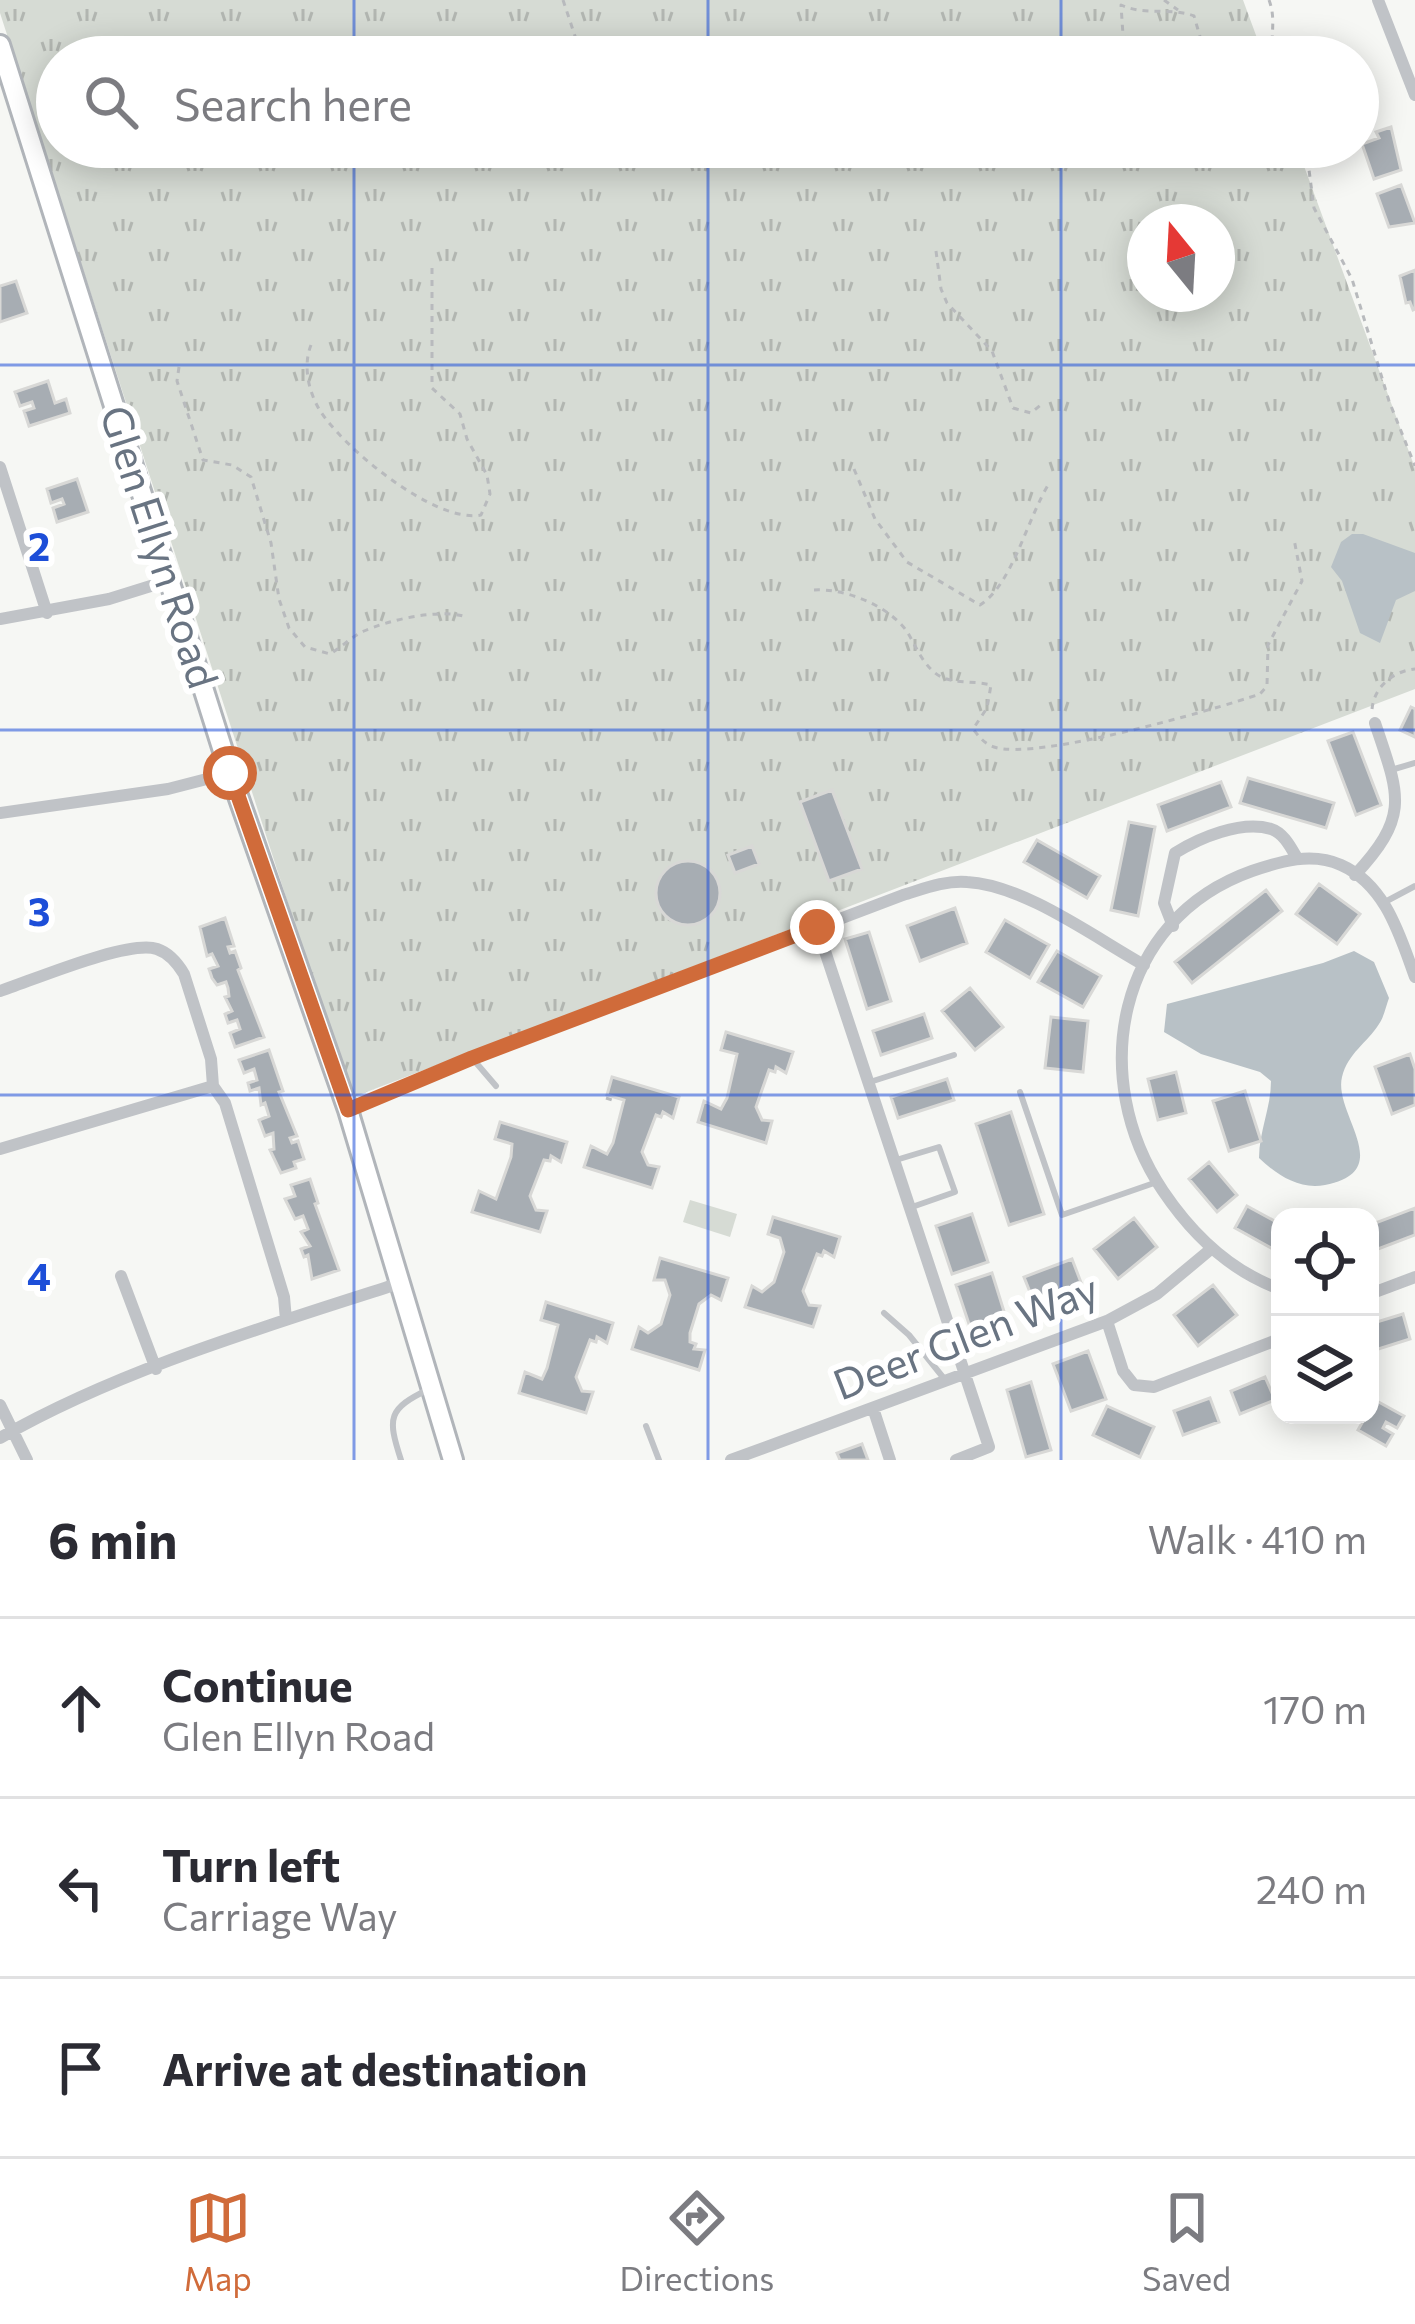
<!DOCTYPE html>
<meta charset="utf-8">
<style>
:root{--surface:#fff;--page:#f7f7f7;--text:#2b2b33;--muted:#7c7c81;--line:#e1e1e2;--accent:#d06b3a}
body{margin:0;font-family:Commissioner,sans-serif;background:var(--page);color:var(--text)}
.controls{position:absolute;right:36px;bottom:36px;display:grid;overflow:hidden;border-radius:24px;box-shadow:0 6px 30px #0003}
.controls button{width:108px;height:108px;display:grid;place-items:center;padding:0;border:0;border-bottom:3px solid var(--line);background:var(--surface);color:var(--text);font:60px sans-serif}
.compass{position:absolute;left:1127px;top:204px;width:108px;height:108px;border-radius:50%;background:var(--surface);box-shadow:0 6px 30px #0003;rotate:342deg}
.stop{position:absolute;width:36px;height:36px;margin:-27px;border:9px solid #d06b3a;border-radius:50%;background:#fff}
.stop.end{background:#d06b3a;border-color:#fff;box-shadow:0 3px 12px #0008}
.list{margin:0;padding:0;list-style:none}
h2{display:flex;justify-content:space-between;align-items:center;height:156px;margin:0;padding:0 48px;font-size:51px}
h2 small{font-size:39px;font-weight:400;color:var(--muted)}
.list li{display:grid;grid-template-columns:78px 1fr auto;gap:36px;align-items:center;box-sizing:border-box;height:180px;padding:0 48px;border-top:3px solid var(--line)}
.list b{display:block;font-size:45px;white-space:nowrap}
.list p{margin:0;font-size:39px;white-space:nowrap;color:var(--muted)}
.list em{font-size:39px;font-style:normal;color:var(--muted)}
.icon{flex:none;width:66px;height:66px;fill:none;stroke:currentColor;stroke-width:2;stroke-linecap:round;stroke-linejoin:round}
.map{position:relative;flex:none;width:1415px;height:1460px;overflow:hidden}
.search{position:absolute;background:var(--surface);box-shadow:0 6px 30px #0003;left:36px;right:36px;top:36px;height:132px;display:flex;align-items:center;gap:30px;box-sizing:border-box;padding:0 42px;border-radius:66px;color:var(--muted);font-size:45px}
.sheet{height:696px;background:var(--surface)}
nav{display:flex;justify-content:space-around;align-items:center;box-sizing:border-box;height:168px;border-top:3px solid var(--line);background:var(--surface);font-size:33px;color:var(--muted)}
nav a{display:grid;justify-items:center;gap:6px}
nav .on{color:var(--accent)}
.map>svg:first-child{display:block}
.grass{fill:url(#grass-tufts);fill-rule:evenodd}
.pitch{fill:#d6dbd4}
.water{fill:#b8c1c6}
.building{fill:#a7adb3;stroke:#d8d8d6;stroke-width:3}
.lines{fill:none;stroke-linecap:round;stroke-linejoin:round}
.secondary-casing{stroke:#b1b5ba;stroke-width:24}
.path{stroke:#b8babd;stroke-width:3;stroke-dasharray:6 6;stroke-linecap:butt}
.lane{stroke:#c0c3c7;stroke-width:6}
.street{stroke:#c0c3c7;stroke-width:12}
.secondary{stroke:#fff;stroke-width:18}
.route{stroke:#d06b3a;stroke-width:15}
.grid{fill:none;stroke:#1d4ed8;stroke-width:3;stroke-opacity:0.55}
.labels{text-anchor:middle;stroke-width:12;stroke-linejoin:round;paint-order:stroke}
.street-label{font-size:42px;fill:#697482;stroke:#fff}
.grid-label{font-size:39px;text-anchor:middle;font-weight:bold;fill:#1d4ed8;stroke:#fff;stroke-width:12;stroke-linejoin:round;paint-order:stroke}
</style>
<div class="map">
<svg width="1415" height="1460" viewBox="0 0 1415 1460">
<defs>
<pattern id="grass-tufts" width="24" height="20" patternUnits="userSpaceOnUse" patternTransform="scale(3)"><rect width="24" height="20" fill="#d6dbd4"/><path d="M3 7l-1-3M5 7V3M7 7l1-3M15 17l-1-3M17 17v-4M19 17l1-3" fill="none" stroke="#b2b6b1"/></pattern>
</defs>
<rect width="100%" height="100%" fill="#f6f7f4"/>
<path class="grass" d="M0 0H1243L1264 57H57V147H1297L1415 468V689L351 1098 0 13ZM1145 222H1217V294H1145Z"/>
<path class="pitch" d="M690 1200 737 1214 730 1237 683 1222Z"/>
<path class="water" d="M1352 534H1363L1415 553V591L1396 600 1380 643 1360 633 1342 581 1331 567 1341 542Z
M1354 951 1374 962 1389 998C1386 1006 1384 1017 1379 1024 1367 1043 1348 1053 1342 1077 1333 1114 1398 1171 1325 1185 1299 1190 1277 1175 1259 1158 1259 1131 1271 1108 1271 1081L1260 1072 1201 1054 1164 1032 1167 1004 1323 963Z"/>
<path class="building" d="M1365 75 1374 117 1358 123V77Z
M1391 127 1401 170 1374 179 1362 144 1379 138 1376 132Z
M1401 185 1415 223 1389 227 1377 194Z
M1415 270V309L1413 310 1410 302 1406 303 1400 276Z
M16 281 27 313 0 322V286Z
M48 381 55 403 66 399 70 413 29 426 24 411 34 408 32 402 20 406 15 392Z
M77 479 88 512 57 522 53 508 64 504 62 499 51 503 47 489Z
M1411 707 1415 709V737L1400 730Z
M1353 732 1381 805 1356 815 1328 741Z
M1248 778 1334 803 1326 828 1240 803Z
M1221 782 1231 807 1167 831 1158 805Z
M832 790 862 869 829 881 800 802Z
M1129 822 1155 827 1138 916 1111 910Z
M1037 840 1100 876 1087 898 1024 862Z
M752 846 759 864 735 873 728 855Z
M656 893a32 32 0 1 1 64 0a32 32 0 1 1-64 0Z
M1319 884 1360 914 1337 944 1296 914Z
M1266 890 1282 911 1192 983 1175 962Z
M955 908 967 943 920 961 907 926Z
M225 918 234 946 228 947 230 953 235 951 241 968 238 970 264 1037 235 1047 230 1033 240 1029 237 1020 228 1023 225 1014 232 1011 225 997 229 996 228 988 226 982 217 985 212 978 209 969 218 966 212 954 207 956 200 927Z
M1005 920 1049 945 1030 978 986 952Z
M869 932 891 1001 867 1009 845 939Z
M1057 951 1101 976 1083 1007 1038 982Z
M970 988 1003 1027 975 1050 942 1011Z
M924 1014 932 1038 881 1055 873 1031Z
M1051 1017 1088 1021 1083 1072 1045 1068Z
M726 1032 793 1052 786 1073 776 1067 775 1072 769 1070 756 1107 762 1120 772 1121 766 1143 698 1122 704 1101 721 1109 727 1098 737 1054 721 1050Z
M269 1050 283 1091 279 1092 297 1136 290 1138 292 1143 298 1141 304 1159 294 1162 296 1168 281 1173 270 1150 274 1149 273 1133 265 1136 259 1120 269 1116 265 1103 261 1105 259 1088 250 1091 248 1083 257 1080 254 1069 244 1073 239 1060Z
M1410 1054 1415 1069V1105L1392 1114 1375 1067Z
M1176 1072 1186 1113 1158 1120 1148 1079Z
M612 1077 679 1097 673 1118 663 1112 661 1117 656 1115 642 1152 648 1165 659 1167 652 1188 584 1167 591 1146 607 1154 613 1143 624 1100 607 1095Z
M947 1079 954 1100 898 1118 891 1097Z
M1245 1091 1261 1141 1229 1151 1213 1101Z
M1011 1112 1044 1214 1009 1225 976 1124Z
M500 1122 567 1142 561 1162 551 1156 550 1161 544 1160 530 1196 536 1210 547 1211 540 1232 472 1212 479 1191 496 1199 511 1157 512 1144 495 1139Z
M1209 1162 1237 1195 1217 1212 1189 1179Z
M310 1179 318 1203 315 1204 339 1270 312 1279 308 1255 304 1257 301 1249 310 1246 301 1232 308 1229 303 1216 295 1219 285 1199 295 1196 291 1185Z
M1247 1206 1280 1224V1253L1235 1228Z
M1415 1208V1235L1370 1252V1225Z
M972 1214 988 1262 952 1274 936 1226Z
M773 1217 840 1237 834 1257 824 1251 822 1256 817 1254 803 1291 809 1305 820 1306 813 1327 745 1307 752 1286 762 1292 774 1282 784 1252 780 1238 768 1234Z
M1134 1218 1157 1247 1118 1279 1094 1249Z
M660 1258 728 1278 721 1300 711 1295 699 1304 690 1333V1342L696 1344 694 1349 705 1350 699 1370 632 1349 639 1327 648 1333 661 1324 670 1295 665 1280H654Z
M1072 1259 1085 1293 1038 1312 1024 1277Z
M992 1273 1007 1321 972 1333 956 1285Z
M1213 1285 1237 1315 1198 1346 1174 1315Z
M546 1302 613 1323 607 1343 597 1337 596 1342 590 1340 576 1377 582 1391 593 1392 586 1413 519 1393 525 1372 542 1379 547 1368 558 1325 541 1320Z
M1403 1314 1410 1339 1372 1351 1370 1324Z
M1088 1351 1106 1399 1071 1411 1053 1364Z
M1265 1377 1275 1400 1240 1414 1231 1391Z
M1031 1382 1051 1450 1026 1457 1007 1390Z
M1210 1398 1219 1422 1183 1435 1174 1411Z
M1375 1400 1404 1416 1397 1428 1386 1422 1383 1428 1393 1434 1386 1446 1358 1430Z
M1107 1406 1154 1427 1140 1457 1093 1435Z
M862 1444 868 1460H840L837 1453Z"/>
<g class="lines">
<g class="secondary-casing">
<path id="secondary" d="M0 45 230 773 348 1110 453 1460"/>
</g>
<path class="path" d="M563 0 582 57
M1164 0 1178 10
M1269 0C1277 21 1269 37 1274 57
M1133 52 1123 35 1121 5C1145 16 1171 7 1194 16L1206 57
M1306 147 1314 208 1352 279 1389 401 1415 466
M936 251 941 289 947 303 992 351 1013 408 1031 413 1043 403
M311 345C303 365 308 390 319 409 342 447 435 524 481 515L490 494 487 475 467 439 460 414 432 388V265
M179 367 177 381 203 460 232 465 251 477 271 543 279 599 289 628 305 647 330 654C342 647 351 637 364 631 389 620 437 609 463 616
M854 469 875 519 907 562 980 605C1013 584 1027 518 1050 482
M814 590C845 588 890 606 908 633 916 647 922 662 935 673 950 685 973 680 991 685L987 708 973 729C979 737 985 744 994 747 1036 761 1213 710 1260 694L1267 686 1268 645 1302 581 1294 539
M1372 709C1374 687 1393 671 1415 669
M606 1098 612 1100"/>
<path class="lane" d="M1391 770 1415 763
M1383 903 1415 886
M472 1058 496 1086
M870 1082 954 1055
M1020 1092 1062 1215 1157 1182
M896 1160 939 1147 955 1192 912 1207
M884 1313 909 1335 946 1381
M646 1426 659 1460
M401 1460C387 1417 388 1409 429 1389"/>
<path class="street" d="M1378 0 1415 95
M0 467 47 613
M0 619 109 599 170 580
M0 813 168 789 230 773
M1355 875C1411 815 1399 795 1375 723
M1173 926 1164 903 1175 853C1199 838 1241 820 1271 829 1284 833 1291 848 1297 858
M817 927 989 1447 956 1460
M0 991C31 981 129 939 157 949 169 953 178 964 184 974L211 1059 213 1086 225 1103 284 1297 286 1320
M348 1110 472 1058 903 895C923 889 946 880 967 882 1024 885 1094 937 1144 965
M0 1149 213 1086
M121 1276 156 1369
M1280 1289C1230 1271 1192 1234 1163 1191 1087 1078 1116 919 1252 871 1281 861 1312 852 1341 865 1386 885 1400 936 1415 977
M1370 1294 1415 1277
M1107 1321 1123 1371 1134 1385 1154 1387 1274 1341 1280 1335
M0 1405 27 1460
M873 1408 890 1460
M0 1438C120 1369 268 1326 400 1283
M731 1460 1107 1321 1157 1294 1211 1249"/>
<use href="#secondary" class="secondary"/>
</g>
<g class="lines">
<path class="route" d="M230 773 348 1110 472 1058 817 927"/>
</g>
<path class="grid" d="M354 0V57M708 0V57M1061 0V57M354 147V1460M708 147V1460M1061 147V1460M0 365H1415M0 730H1415M0 1095H1415"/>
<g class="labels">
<g class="street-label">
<text transform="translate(159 547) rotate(72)" y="15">Glen Ellyn Road</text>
<text transform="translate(966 1337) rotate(-21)" y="15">Deer Glen Way</text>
</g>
</g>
<g class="grid-label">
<text x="39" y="561">2</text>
<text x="39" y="926">3</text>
<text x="39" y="1291">4</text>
</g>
</svg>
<div class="controls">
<button><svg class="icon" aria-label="locate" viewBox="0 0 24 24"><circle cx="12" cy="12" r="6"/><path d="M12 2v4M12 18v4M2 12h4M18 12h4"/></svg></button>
<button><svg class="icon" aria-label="layers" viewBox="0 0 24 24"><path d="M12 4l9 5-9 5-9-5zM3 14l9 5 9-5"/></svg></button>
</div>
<svg class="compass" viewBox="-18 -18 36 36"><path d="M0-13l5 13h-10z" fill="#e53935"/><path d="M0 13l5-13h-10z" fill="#7c7c81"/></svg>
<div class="stop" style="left:230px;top:773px"></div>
<div class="stop end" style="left:817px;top:927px"></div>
<div class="search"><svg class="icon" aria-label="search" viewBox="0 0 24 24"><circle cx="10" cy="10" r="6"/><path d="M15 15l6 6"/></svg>Search here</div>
</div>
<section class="sheet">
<h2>6 min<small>Walk · 410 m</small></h2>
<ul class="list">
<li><svg class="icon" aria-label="ahead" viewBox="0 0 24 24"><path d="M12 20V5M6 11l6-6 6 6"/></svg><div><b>Continue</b><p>Glen Ellyn Road</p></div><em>170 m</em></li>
<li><svg class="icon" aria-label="left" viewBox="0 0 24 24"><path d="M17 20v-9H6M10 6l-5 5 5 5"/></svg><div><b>Turn left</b><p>Carriage Way</p></div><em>240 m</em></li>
<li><svg class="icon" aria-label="arrive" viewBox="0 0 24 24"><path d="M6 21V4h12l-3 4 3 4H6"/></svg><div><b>Arrive at destination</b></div></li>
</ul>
</section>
<nav>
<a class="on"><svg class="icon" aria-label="map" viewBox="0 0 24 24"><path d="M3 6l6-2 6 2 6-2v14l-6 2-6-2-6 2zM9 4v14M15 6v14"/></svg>Map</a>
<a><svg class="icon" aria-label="directions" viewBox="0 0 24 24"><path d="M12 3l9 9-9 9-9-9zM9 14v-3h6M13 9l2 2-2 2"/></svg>Directions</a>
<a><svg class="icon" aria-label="saved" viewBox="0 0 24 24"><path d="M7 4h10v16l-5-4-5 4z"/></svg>Saved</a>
</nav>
